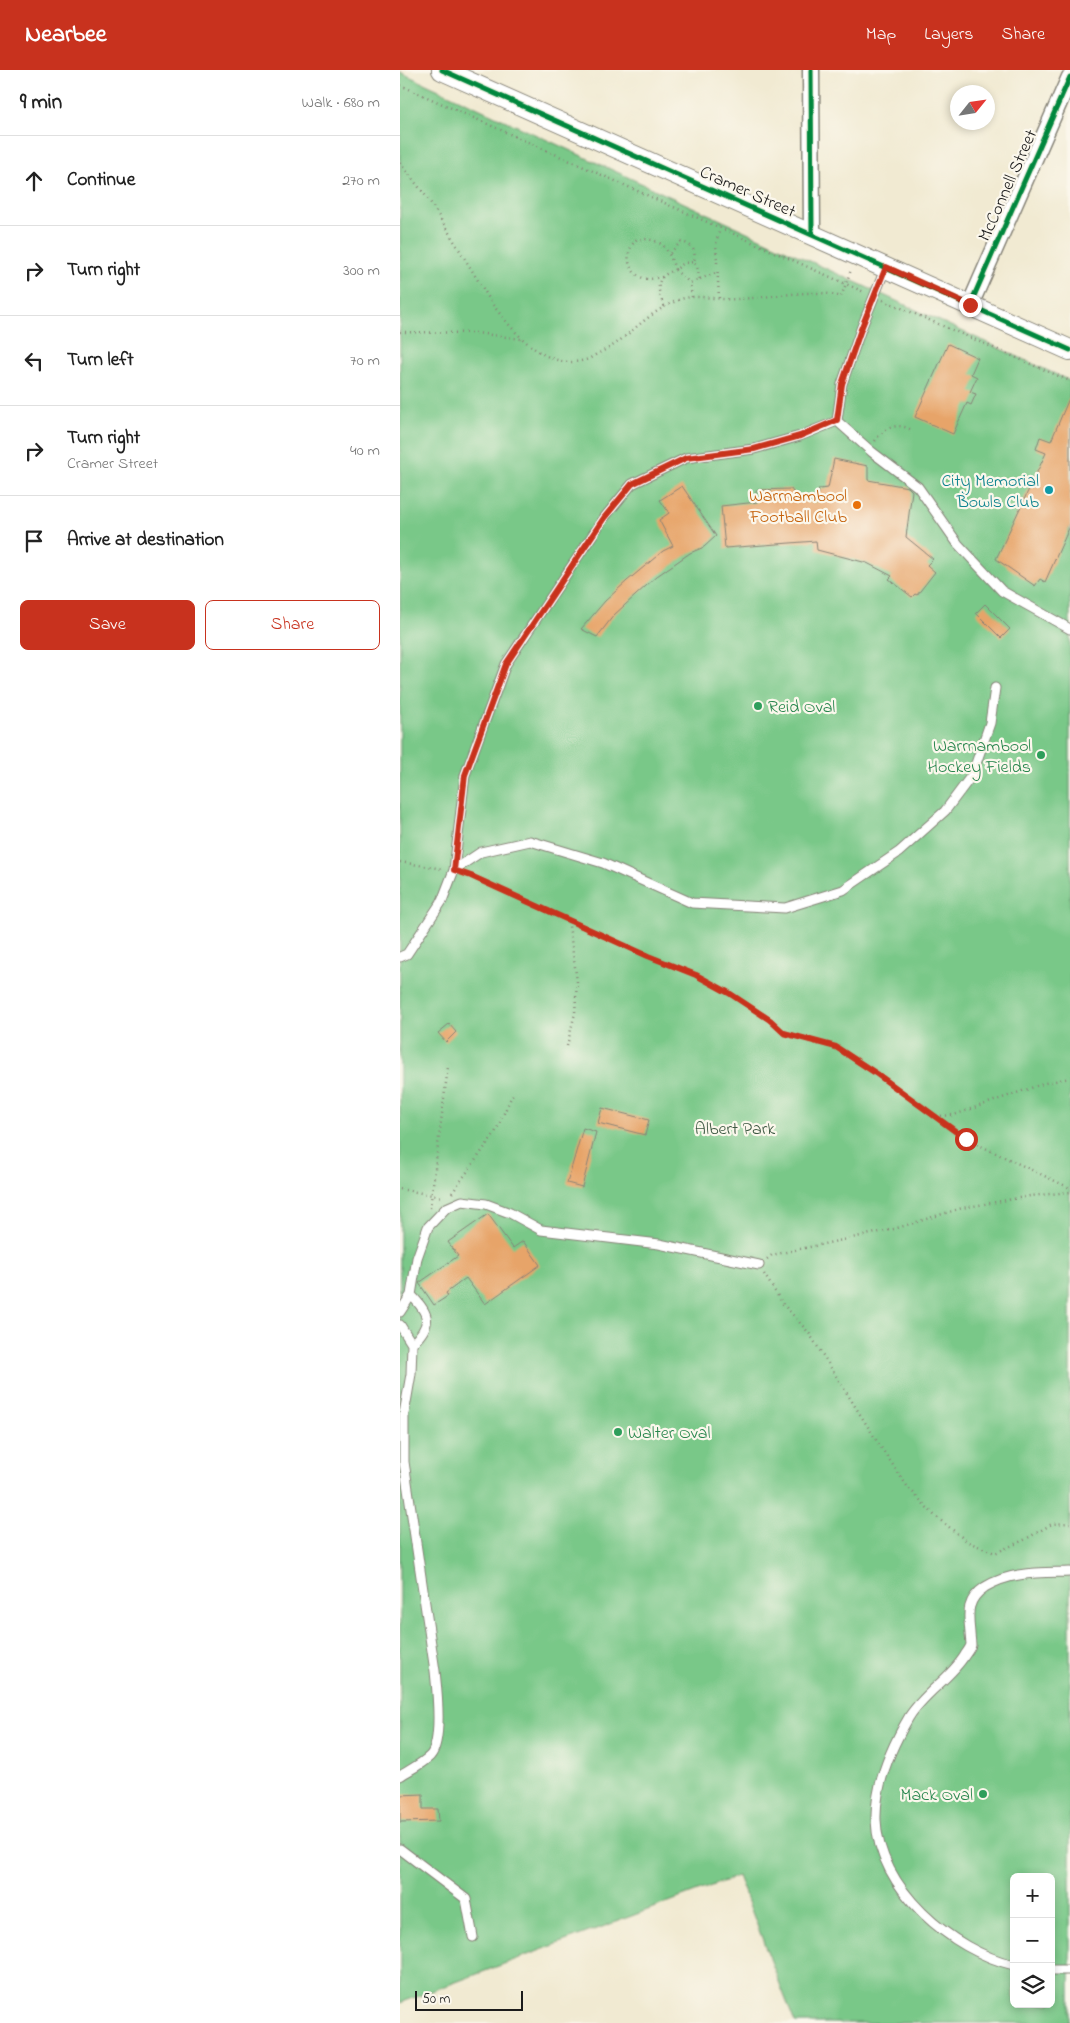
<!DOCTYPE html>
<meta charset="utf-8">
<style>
:root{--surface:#fff;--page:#f2f2f2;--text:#222;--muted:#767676;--line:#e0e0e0;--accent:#c8321e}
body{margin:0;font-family:"Indie Flower",sans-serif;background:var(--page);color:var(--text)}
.controls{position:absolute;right:15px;bottom:15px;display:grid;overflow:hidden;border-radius:8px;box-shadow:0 2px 8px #0003}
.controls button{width:45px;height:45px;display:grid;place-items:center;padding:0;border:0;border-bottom:1px solid var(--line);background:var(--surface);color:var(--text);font:25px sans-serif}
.compass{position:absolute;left:550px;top:15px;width:45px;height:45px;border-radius:50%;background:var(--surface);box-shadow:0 2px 8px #0003;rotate:60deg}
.scale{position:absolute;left:15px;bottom:12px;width:108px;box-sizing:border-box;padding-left:5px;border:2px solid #1c1c1c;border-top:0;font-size:14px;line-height:18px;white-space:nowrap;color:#1c1c1c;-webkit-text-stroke:4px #fbf7ec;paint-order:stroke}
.stop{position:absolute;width:15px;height:15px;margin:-11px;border:4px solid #c8321e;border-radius:50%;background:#fff}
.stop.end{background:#c8321e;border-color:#fff;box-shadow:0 1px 5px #0008}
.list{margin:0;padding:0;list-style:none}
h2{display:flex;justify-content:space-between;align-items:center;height:65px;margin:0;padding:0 20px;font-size:21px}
h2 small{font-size:16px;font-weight:400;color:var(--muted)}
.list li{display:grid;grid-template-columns:32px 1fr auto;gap:15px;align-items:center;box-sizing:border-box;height:90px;padding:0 20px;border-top:1px solid var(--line)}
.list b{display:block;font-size:19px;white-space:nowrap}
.list p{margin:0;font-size:16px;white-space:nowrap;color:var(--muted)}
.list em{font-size:16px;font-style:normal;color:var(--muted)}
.actions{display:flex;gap:10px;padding:15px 20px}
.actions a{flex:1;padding:11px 0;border:1px solid var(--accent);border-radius:8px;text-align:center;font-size:18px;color:var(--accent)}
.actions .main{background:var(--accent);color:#fff}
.icon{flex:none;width:28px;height:28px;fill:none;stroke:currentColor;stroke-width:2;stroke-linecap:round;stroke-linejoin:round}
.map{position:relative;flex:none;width:670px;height:1953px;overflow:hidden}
header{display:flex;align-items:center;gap:30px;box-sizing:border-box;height:70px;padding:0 25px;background:var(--accent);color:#fff}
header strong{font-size:24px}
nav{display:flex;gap:28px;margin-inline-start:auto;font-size:18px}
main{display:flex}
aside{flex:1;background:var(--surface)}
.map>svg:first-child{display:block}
.green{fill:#79c888;stroke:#4a7252;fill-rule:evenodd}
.building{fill:#e7a469}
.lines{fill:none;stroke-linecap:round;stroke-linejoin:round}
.service-casing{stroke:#868377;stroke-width:11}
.minor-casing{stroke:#868377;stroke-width:19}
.tertiary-casing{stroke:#868377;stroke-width:22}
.path{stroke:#868377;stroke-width:2.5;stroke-dasharray:1 4;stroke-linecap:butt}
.service{stroke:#fff;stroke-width:9}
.minor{stroke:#fff;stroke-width:16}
.tertiary{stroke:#fff;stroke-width:20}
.cycleway-casing{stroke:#fbf7ec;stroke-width:8}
.cycleway{stroke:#00873e;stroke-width:5}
.route{stroke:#c8321e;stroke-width:6}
.culture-dot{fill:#0f9aa8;stroke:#fbf7ec;stroke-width:2}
.food-dot{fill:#e8710a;stroke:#fbf7ec;stroke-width:2}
.leisure-dot{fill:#2e9e5b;stroke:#fbf7ec;stroke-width:2}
.labels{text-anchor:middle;stroke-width:4.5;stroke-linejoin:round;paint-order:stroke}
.street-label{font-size:18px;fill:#1c1c1c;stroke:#fbf7ec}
.culture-label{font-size:18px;fill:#0d838f;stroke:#fbf7ec;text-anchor:end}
.food-label{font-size:18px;fill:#c56008;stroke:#fbf7ec;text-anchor:end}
.leisure-label{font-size:18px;fill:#27864d;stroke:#fbf7ec;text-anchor:start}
.park-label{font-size:18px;fill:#3d5842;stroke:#fbf7ec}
</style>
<header>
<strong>Nearbee</strong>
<nav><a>Map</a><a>Layers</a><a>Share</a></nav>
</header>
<main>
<aside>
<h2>9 min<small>Walk · 680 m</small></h2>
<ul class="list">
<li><svg class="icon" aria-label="ahead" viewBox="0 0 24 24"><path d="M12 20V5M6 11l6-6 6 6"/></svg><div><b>Continue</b></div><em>270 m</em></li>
<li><svg class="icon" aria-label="right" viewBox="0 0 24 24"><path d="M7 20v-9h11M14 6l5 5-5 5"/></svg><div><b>Turn right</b></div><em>300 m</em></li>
<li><svg class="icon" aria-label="left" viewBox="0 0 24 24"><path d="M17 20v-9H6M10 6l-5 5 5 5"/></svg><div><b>Turn left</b></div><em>70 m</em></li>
<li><svg class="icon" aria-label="right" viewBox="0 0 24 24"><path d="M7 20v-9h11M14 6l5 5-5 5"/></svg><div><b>Turn right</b><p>Cramer Street</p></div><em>40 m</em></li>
<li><svg class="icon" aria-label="arrive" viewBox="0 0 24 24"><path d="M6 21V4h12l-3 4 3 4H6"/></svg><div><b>Arrive at destination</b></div></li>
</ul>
<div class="actions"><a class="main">Save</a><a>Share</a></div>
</aside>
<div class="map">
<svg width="670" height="1953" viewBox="0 0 670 1953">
<rect width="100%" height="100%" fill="#fbf7ec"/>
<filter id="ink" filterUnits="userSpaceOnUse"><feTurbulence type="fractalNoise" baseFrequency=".02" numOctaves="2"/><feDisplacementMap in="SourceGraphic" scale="10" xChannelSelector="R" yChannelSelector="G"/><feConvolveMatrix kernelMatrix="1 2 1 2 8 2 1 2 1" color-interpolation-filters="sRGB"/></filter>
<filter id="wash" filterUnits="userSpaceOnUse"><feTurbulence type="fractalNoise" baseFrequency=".0096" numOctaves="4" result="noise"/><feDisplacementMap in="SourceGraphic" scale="20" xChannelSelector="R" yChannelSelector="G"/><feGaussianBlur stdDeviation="1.12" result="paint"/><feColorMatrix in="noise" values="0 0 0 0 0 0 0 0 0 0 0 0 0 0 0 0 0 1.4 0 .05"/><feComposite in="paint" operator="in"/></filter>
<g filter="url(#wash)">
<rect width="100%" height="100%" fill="#f1ead2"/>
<path class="green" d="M0 2 670 311V1953H395L338 1806 0 1933ZM614 1807H651V1934H614Z"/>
<g id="blocks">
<path class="building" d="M548 274 578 288 571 304 577 307 570 322 576 324 571 335 567 333 553 364 515 347Z
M670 326V456L645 512 640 509 635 516 596 489 646 383 636 379 640 367 651 371Z
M434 389 468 396V410L508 417 512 421 506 467 533 489 527 495 535 502 517 525 515 524 512 527 489 509 492 506 467 493 417 480 416 471 325 478 321 436 357 432 356 420 391 419 398 430 416 433 419 419 428 418Z
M282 416 316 466 304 477 290 483 257 506 214 545 197 567 181 559 205 531 227 511 263 481 273 476 259 450 269 443 260 430Z
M585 534 610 559 601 568 576 543Z
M49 954 56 962 46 972 38 963Z
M202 1038 249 1050 245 1065 198 1053Z
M183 1058 196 1062 182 1117 167 1113Z
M88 1144 113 1178 123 1171 140 1195 85 1234 66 1208 46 1223 48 1226 34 1235 19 1213 58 1186 48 1172Z
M23 1724V1739H38L39 1751 0 1752V1725Z"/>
</g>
</g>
<g filter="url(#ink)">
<use href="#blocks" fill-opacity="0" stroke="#868377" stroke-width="1"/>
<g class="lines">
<g class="service-casing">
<path id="service" d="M437 351 472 382 518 417 558 474 602 521 670 559
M54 800 81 782 130 771 203 793 292 833 385 838 443 820 499 782 545 741 572 705 590 653 595 618
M0 887 7 884 42 831 54 800 65 705 106 594 204 448 232 414 286 388 354 379 400 366 437 351 442 314 461 259 486 197
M11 1225C30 1244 33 1254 12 1274
M0 1242 11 1225 17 1188 28 1157 46 1138 62 1131 86 1134 110 1143 141 1160 259 1174 359 1195
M0 1255 12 1274 11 1304 4 1344V1392L35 1601C37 1620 43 1672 30 1686 22 1694 9 1700 0 1706
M0 1779 66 1829 73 1867
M614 1895C552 1881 478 1818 476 1750 475 1715 492 1676 509 1647 524 1623 551 1608 565 1585 567 1582 570 1578 571 1575 571 1572 570 1566 570 1563 568 1543 566 1530 585 1517 611 1501 641 1503 670 1502
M651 1900H670"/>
</g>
<g class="minor-casing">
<path id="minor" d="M411 0 412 165
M570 235 670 7"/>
</g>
<g class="tertiary-casing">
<path id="tertiary" d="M42 0 670 280"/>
</g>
<path class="path" d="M0 15 464 222
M0 93 29 130 93 235C114 262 145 301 185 290 190 289 196 284 201 282 207 279 213 276 218 272 237 257 253 241 276 231 290 224 309 228 324 229 357 231 414 216 441 227L451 200
M270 183 281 172C293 174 296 181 294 192L297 196 300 210
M262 207C256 208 249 210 243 208 225 201 225 180 237 169 262 168 268 177 275 200L284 193 294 192
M292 227 290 213 318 202
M319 228 316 174 320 158
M483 230 670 311
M264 236C257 219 254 207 275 200L290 213
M0 262 77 263 121 269
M475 371C484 357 497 352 512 360
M0 792 43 799
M68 805 248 886 296 905 329 923 370 951 384 963 436 977 477 1004 566 1069 670 1118
M167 976 175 943 177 911 168 849
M536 1046 554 1045 645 1013 670 1008
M0 1119 43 1127
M52 1123 95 1063 114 1021
M30 1138 48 997
M367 1189 372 1185 494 1159 562 1138 630 1126 670 1122
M364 1204 383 1234 409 1263 480 1376 507 1416 535 1446 568 1472 595 1483 624 1470 652 1454 670 1453"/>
<use href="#service" class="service"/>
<use href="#minor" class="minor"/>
<use href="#tertiary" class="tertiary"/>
<g class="cycleway-casing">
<path id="cycleway" d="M42 0 670 280
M411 0 412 165
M570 235 670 7"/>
</g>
<use href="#cycleway" class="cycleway"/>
</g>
</g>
<g class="lines" filter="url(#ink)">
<path class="route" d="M566 1069 477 1004 436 977 384 963 370 950 329 923 296 905 248 886 71 806 54 800 65 705 106 594 204 448 232 414 286 388 354 379 400 366 437 350 442 314 461 259 486 197 570 235"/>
</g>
<circle class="culture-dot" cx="649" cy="420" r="5"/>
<circle class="food-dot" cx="457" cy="435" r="5"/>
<g class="leisure-dot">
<circle cx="358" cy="636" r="5"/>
<circle cx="641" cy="685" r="5"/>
<circle cx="218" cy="1362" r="5"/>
<circle cx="583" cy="1724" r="5"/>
</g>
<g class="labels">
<g class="street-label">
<text transform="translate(607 115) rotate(-66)" y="6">McConnell Street</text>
<text transform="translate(348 121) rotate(24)" y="6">Cramer Street</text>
</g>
<g class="culture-label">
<text x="639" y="416">City Memorial<tspan x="639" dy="21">Bowls Club</tspan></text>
</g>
<g class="food-label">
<text x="447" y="431">Warrnambool<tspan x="447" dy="21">Football Club</tspan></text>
</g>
<g class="leisure-label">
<text x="368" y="642">Reid Oval</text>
<text x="631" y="681" text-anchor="end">Warrnambool<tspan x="631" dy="21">Hockey Fields</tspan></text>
<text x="228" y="1368">Walter Oval</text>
<text x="573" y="1730" text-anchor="end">Mack Oval</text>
</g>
<g class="park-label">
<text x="335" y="1064">Albert Park</text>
</g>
</g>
</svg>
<div class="controls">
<button>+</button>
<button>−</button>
<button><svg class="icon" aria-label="layers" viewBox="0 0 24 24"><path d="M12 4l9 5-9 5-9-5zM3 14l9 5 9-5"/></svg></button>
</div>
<svg class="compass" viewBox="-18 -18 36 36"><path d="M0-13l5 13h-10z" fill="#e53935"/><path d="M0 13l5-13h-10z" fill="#767676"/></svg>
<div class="scale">50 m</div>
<div class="stop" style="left:566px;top:1069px"></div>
<div class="stop end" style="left:570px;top:235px"></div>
</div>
</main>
